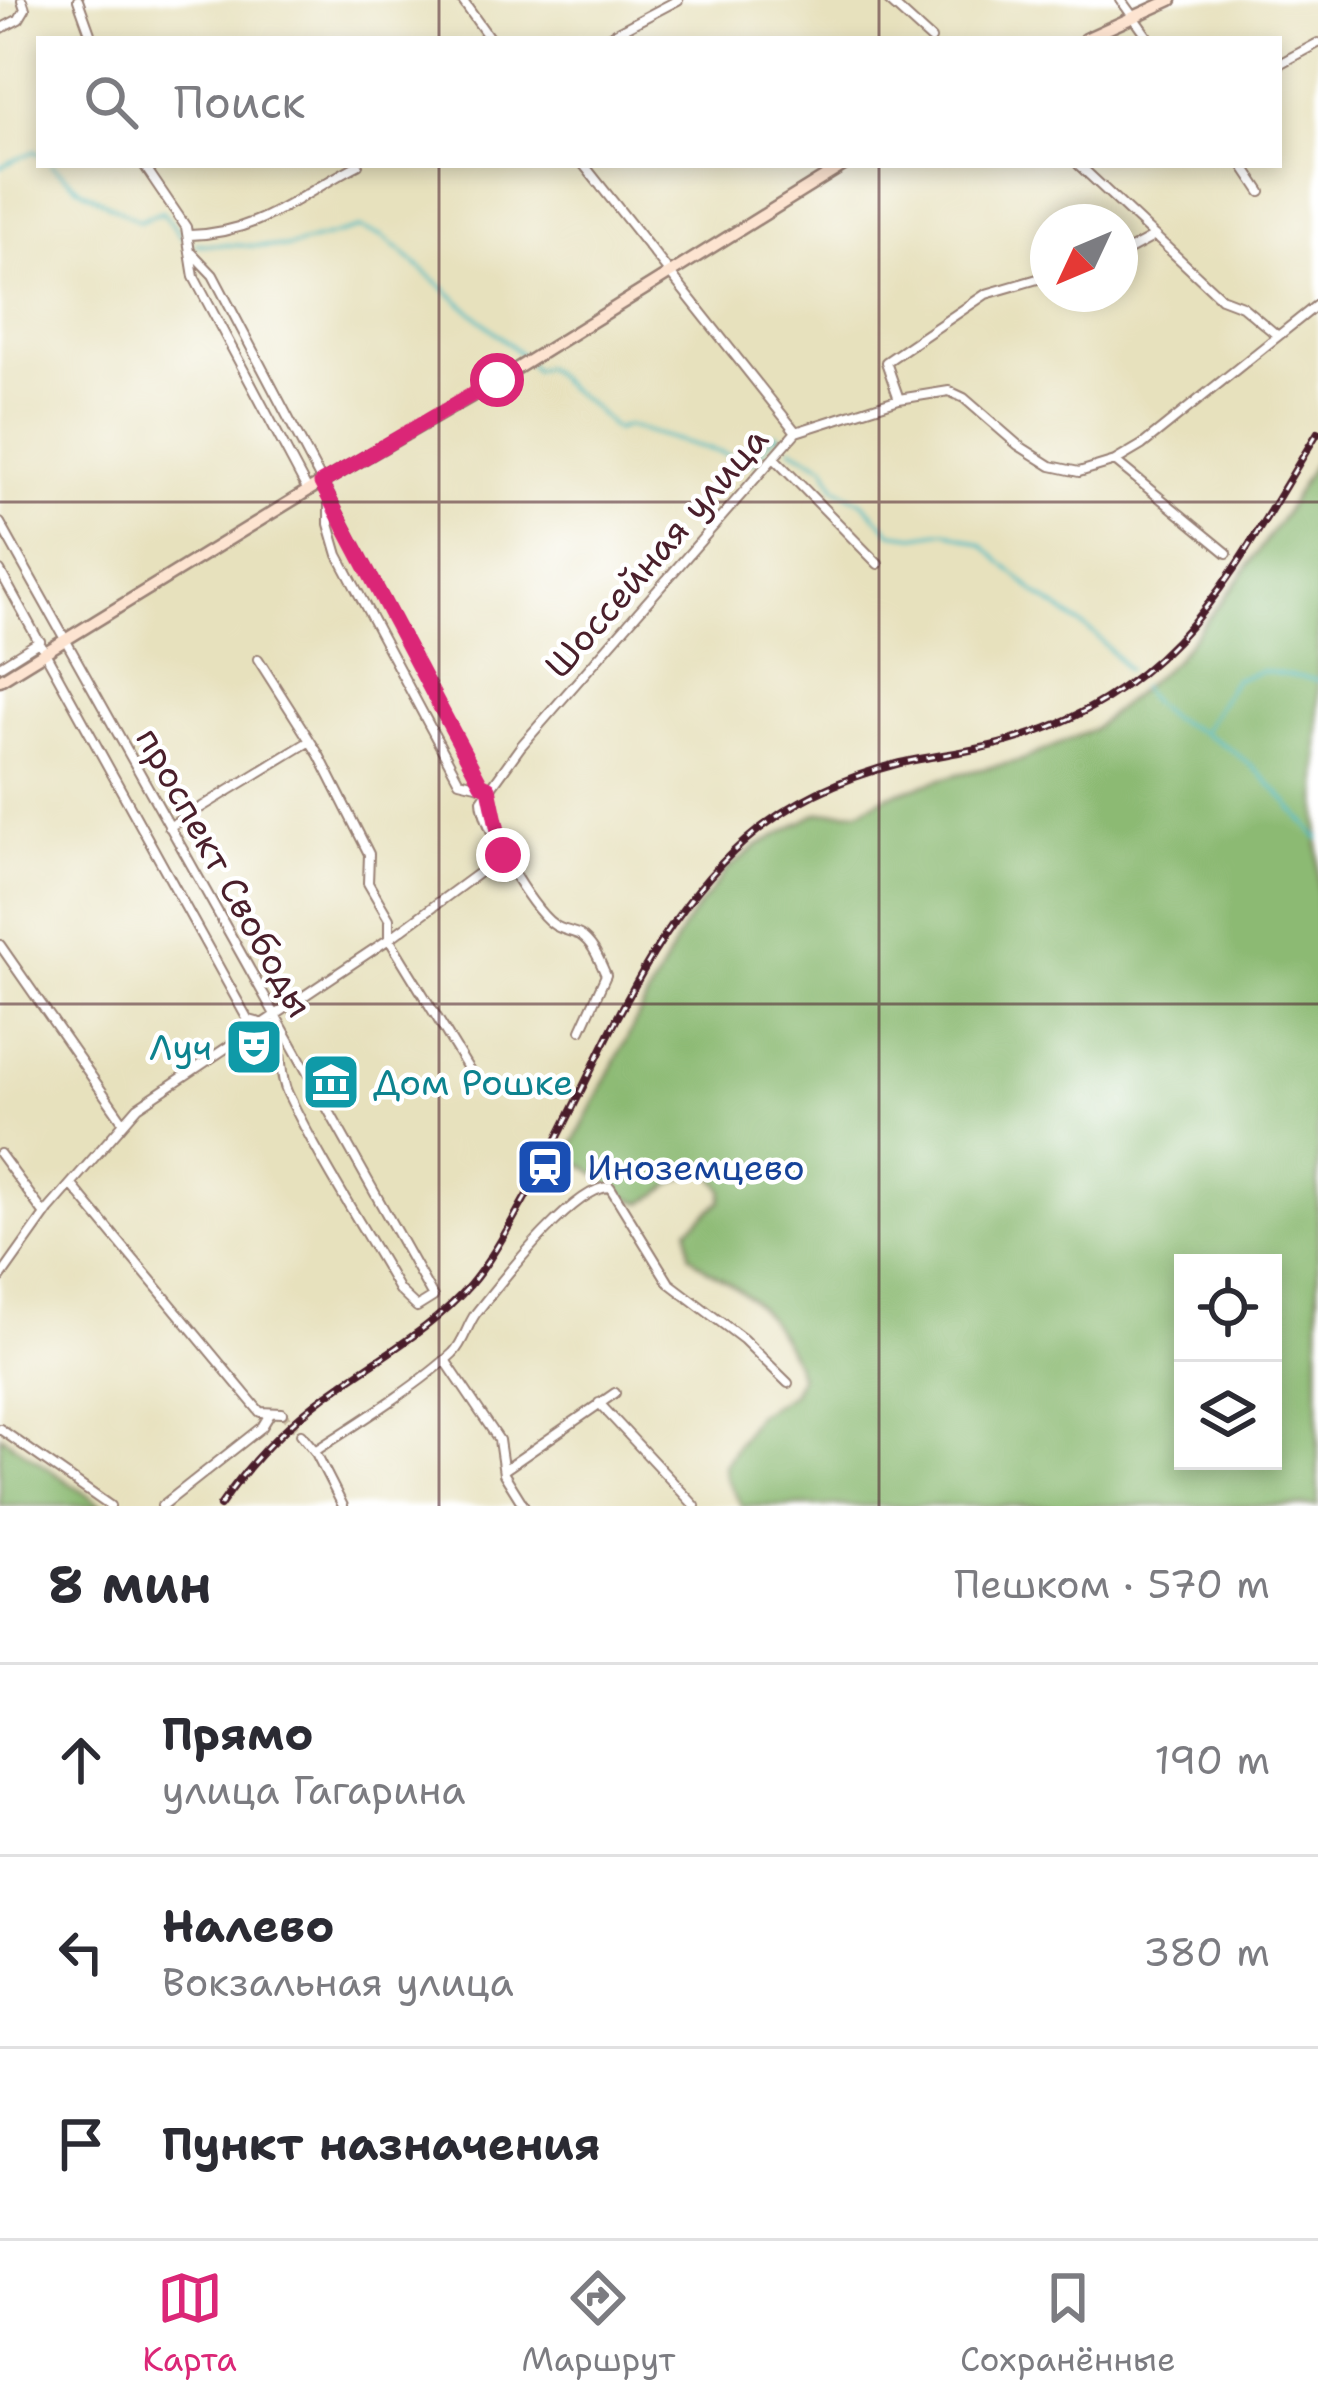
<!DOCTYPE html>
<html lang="ru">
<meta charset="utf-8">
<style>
:root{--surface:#fff;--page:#f2f2f3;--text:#2b2b33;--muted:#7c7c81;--line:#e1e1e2;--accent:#db2777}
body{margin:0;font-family:"Shantell Sans",sans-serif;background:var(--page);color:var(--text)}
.controls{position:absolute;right:36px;bottom:36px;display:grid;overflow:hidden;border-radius:0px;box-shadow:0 6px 18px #0003}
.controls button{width:108px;height:108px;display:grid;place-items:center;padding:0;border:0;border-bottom:3px solid var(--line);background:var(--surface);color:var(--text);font:60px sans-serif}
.compass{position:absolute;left:1030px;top:204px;width:108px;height:108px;border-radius:50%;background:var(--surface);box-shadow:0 6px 18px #0003;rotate:226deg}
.stop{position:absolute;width:36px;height:36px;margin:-27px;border:9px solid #db2777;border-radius:50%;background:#fff}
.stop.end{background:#db2777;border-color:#fff;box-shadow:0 3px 12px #0008}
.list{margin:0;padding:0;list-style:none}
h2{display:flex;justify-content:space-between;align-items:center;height:156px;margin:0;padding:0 48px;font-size:51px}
h2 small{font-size:39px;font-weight:400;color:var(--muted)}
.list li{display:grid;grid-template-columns:78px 1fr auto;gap:36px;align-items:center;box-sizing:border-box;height:192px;padding:0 48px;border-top:3px solid var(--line)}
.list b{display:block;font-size:45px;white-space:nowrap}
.list p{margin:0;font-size:39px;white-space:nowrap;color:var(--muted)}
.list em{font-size:39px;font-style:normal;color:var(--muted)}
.icon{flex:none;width:66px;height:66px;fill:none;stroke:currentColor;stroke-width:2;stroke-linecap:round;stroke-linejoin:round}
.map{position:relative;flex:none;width:1318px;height:1506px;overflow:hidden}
.search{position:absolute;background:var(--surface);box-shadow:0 6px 18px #0003;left:36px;right:36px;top:36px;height:132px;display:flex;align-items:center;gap:30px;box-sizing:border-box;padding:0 42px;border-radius:0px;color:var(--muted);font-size:45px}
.sheet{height:732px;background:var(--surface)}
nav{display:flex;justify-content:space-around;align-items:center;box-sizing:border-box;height:168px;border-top:3px solid var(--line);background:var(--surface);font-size:33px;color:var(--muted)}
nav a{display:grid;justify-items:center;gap:6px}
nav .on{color:var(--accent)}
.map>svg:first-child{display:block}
.forest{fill:#8cba73;stroke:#6b6c4f;stroke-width:3;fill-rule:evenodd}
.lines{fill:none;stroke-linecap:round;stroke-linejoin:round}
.stream{stroke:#4cbac3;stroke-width:3}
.street-tunnel{stroke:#c8baa0;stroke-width:8;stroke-dasharray:8 4;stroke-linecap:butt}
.street-casing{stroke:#988074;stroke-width:12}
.secondary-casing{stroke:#988074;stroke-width:15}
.street{stroke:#fff;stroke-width:8}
.secondary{stroke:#fde4d1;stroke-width:10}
.rail-casing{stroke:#4a1f2b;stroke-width:8}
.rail{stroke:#fff;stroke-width:3;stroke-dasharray:9;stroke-linecap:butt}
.route{stroke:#db2777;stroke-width:15}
.grid{fill:none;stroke:#4a1f2b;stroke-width:3;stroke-opacity:0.55}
.labels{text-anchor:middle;stroke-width:9;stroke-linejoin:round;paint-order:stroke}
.street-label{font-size:36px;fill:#4a1f2b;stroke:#fff}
.culture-label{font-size:36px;fill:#0d838f;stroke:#fff;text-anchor:end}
.transit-label{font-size:36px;fill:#164399;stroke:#fff;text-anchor:start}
</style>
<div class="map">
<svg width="1318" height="1506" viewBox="0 0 1318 1506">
<rect width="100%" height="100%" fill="#fff"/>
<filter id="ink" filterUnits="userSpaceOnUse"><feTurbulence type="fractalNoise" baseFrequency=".00833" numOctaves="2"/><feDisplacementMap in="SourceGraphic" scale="24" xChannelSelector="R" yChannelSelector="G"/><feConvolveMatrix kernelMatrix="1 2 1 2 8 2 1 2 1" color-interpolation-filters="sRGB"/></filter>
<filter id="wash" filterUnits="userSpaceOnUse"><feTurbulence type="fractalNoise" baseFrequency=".004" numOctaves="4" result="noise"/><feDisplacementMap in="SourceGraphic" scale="48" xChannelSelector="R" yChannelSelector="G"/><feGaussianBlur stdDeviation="2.7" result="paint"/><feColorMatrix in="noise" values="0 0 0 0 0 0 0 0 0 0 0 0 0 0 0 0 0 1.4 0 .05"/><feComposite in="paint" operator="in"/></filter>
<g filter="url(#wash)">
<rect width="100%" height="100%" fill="#e7e1bd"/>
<path class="forest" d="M1318 455V1506H742L727 1480 724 1466 756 1415 792 1394 800 1377C791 1348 767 1310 742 1292 721 1276 710 1275 689 1254L688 1229 721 1201 723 1190 712 1175C680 1170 669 1191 642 1203L628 1198 582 1164 573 1166 561 1177 558 1174 684 926 728 869 759 845 818 813 859 811 890 795 958 774 1020 761 1092 730 1174 661 1234 586 1285 513ZM1183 1263H1273V1461H1183Z
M0 1435 103 1506H0Z"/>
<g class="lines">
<path class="stream" d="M51 165 80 189 139 221 162 212 183 238
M0 167 35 151 39 154
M196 244 288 247 359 228 383 236 523 356
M529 364 535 371 544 367C555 373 559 382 568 388 586 401 600 413 615 430L627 426 754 462 776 433 782 439
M791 448 825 466 836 488 862 502 892 533 915 536 946 531 982 545 1037 594 1096 635 1128 670
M1140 687C1170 729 1187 720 1224 745 1262 770 1289 804 1318 839
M1202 733 1235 679 1262 671 1318 680"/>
</g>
</g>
<g filter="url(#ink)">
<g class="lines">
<path class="street-tunnel" d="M282 1413 301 1434"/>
<g class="street-casing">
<path id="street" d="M78 0 92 39
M462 0 490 39
M888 0 931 39
M1121 0 1149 39
M0 29 19 19 25 9 22 0
M604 39 678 0
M1279 64 1318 43
M144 165 186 227 194 277 308 491
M584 165 796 432
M1079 165 1221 298 1242 306 1278 336
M1243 165 1261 192
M190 235C261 233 297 196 358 165
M192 253 213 275 481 784
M1120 255 1155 236
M899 399 886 362 986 294 1048 276
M774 458 878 564
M1115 461 1227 553
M329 495V524L338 555 459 781 489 788 503 848
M0 523 433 1297 417 1307 399 1290C362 1225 320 1161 288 1094 273 1064 293 1027 248 1020L0 571
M258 659 319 755 369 854 368 883 389 919V939L474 1078 499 1089
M0 666 40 641
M169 827 310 741
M0 945 124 1123
M581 1030 606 975C599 960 594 944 580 935 572 931 560 930 553 924 531 909 483 827 482 800L521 746 796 432 899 399 949 391 964 398 1018 445 1051 466 1079 472 1115 461 1142 445 1318 304
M0 1154 45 1215
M71 1184 260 1412 282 1413
M0 1278 49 1209 138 1107 389 939 503 855
M445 1360 499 1440 504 1474 524 1506
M599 1403 695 1506
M0 1429 110 1506
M301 1434 315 1451 343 1506
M315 1451C355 1425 419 1385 453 1353 464 1342 467 1325 476 1313 500 1283 574 1186 610 1187L669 1283 743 1339 788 1383
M504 1470 615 1393
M162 1506 262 1427 270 1414"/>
</g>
<g class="secondary-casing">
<path id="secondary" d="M1085 39 1171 0
M0 680 314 487 479 392 844 165"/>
</g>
<use href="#street" class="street"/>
<use href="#secondary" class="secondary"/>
<g class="rail-casing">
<path id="rail" d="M220 1506C252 1458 293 1418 341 1385 385 1354 434 1327 470 1285 493 1258 510 1224 528 1193 596 1075 641 932 746 840 789 802 845 777 900 763 935 755 971 752 1006 742 1180 692 1230 574 1318 432"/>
</g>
<use href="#rail" class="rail"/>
</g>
</g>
<g class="lines" filter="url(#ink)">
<path class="route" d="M497 380 321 483 481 784 489 788 503 855"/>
</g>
<path class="grid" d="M439 0V39M879 0V39M439 165V1506M879 165V1506M0 502H1318M0 1004H1318"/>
<defs>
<g id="theatre-square" transform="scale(3)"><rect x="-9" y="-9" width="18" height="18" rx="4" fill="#0f9aa8" stroke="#fff"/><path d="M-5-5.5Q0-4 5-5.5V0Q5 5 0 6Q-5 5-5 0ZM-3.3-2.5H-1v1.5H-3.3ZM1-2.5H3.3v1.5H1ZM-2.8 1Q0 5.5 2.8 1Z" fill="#fff"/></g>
<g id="museum-square" transform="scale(3)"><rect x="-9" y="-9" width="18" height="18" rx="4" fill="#0f9aa8" stroke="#fff"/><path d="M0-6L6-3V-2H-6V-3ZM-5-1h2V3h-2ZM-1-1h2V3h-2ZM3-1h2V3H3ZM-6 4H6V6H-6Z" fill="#fff"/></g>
<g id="station-square" transform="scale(3)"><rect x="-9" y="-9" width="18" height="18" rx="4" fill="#1a4fb4" stroke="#fff"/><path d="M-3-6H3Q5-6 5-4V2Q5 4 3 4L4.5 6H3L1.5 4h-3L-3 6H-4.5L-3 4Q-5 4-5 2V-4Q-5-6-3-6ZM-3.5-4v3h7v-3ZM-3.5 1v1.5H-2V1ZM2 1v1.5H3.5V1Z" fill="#fff"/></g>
</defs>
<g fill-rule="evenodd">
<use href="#theatre-square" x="254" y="1047"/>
<use href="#museum-square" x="331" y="1082"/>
<use href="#station-square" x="545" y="1167"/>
</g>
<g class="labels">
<g class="street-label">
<text transform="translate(656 552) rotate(-49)" y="13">Шоссейная улица</text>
<text transform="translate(225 872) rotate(61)" y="13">проспект Свободы</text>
</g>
<g class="culture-label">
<text x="212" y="1060">Луч</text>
<text x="373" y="1095" text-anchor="start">Дом Рошке</text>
</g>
<g class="transit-label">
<text x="587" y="1180">Иноземцево</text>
</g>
</g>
</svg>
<div class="controls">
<button><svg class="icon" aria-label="locate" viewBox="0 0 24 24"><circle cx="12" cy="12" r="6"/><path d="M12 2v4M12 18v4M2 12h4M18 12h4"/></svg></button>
<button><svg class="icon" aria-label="layers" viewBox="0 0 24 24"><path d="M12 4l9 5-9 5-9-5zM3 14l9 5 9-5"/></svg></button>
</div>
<svg class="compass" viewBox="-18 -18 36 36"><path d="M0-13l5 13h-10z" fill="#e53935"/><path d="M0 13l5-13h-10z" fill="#7c7c81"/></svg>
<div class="stop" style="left:497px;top:380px"></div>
<div class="stop end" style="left:503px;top:855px"></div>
<div class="search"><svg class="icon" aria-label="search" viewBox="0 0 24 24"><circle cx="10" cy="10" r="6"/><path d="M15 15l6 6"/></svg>Поиск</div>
</div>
<section class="sheet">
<h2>8 мин<small>Пешком · 570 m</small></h2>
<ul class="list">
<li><svg class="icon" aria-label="ahead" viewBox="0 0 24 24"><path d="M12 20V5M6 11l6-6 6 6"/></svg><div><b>Прямо</b><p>улица Гагарина</p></div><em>190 m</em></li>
<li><svg class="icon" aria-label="left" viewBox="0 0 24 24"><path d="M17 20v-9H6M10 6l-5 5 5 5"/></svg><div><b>Налево</b><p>Вокзальная улица</p></div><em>380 m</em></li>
<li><svg class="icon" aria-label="arrive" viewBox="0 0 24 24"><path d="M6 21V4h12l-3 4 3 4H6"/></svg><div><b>Пункт назначения</b></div></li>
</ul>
</section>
<nav>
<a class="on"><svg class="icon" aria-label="map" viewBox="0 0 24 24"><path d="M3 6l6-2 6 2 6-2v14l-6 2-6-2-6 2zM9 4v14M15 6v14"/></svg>Карта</a>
<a><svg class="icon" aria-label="directions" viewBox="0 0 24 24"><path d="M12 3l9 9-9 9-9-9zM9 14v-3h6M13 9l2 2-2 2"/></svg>Маршрут</a>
<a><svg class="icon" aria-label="saved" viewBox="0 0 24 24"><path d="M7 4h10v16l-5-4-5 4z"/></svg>Сохранённые</a>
</nav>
